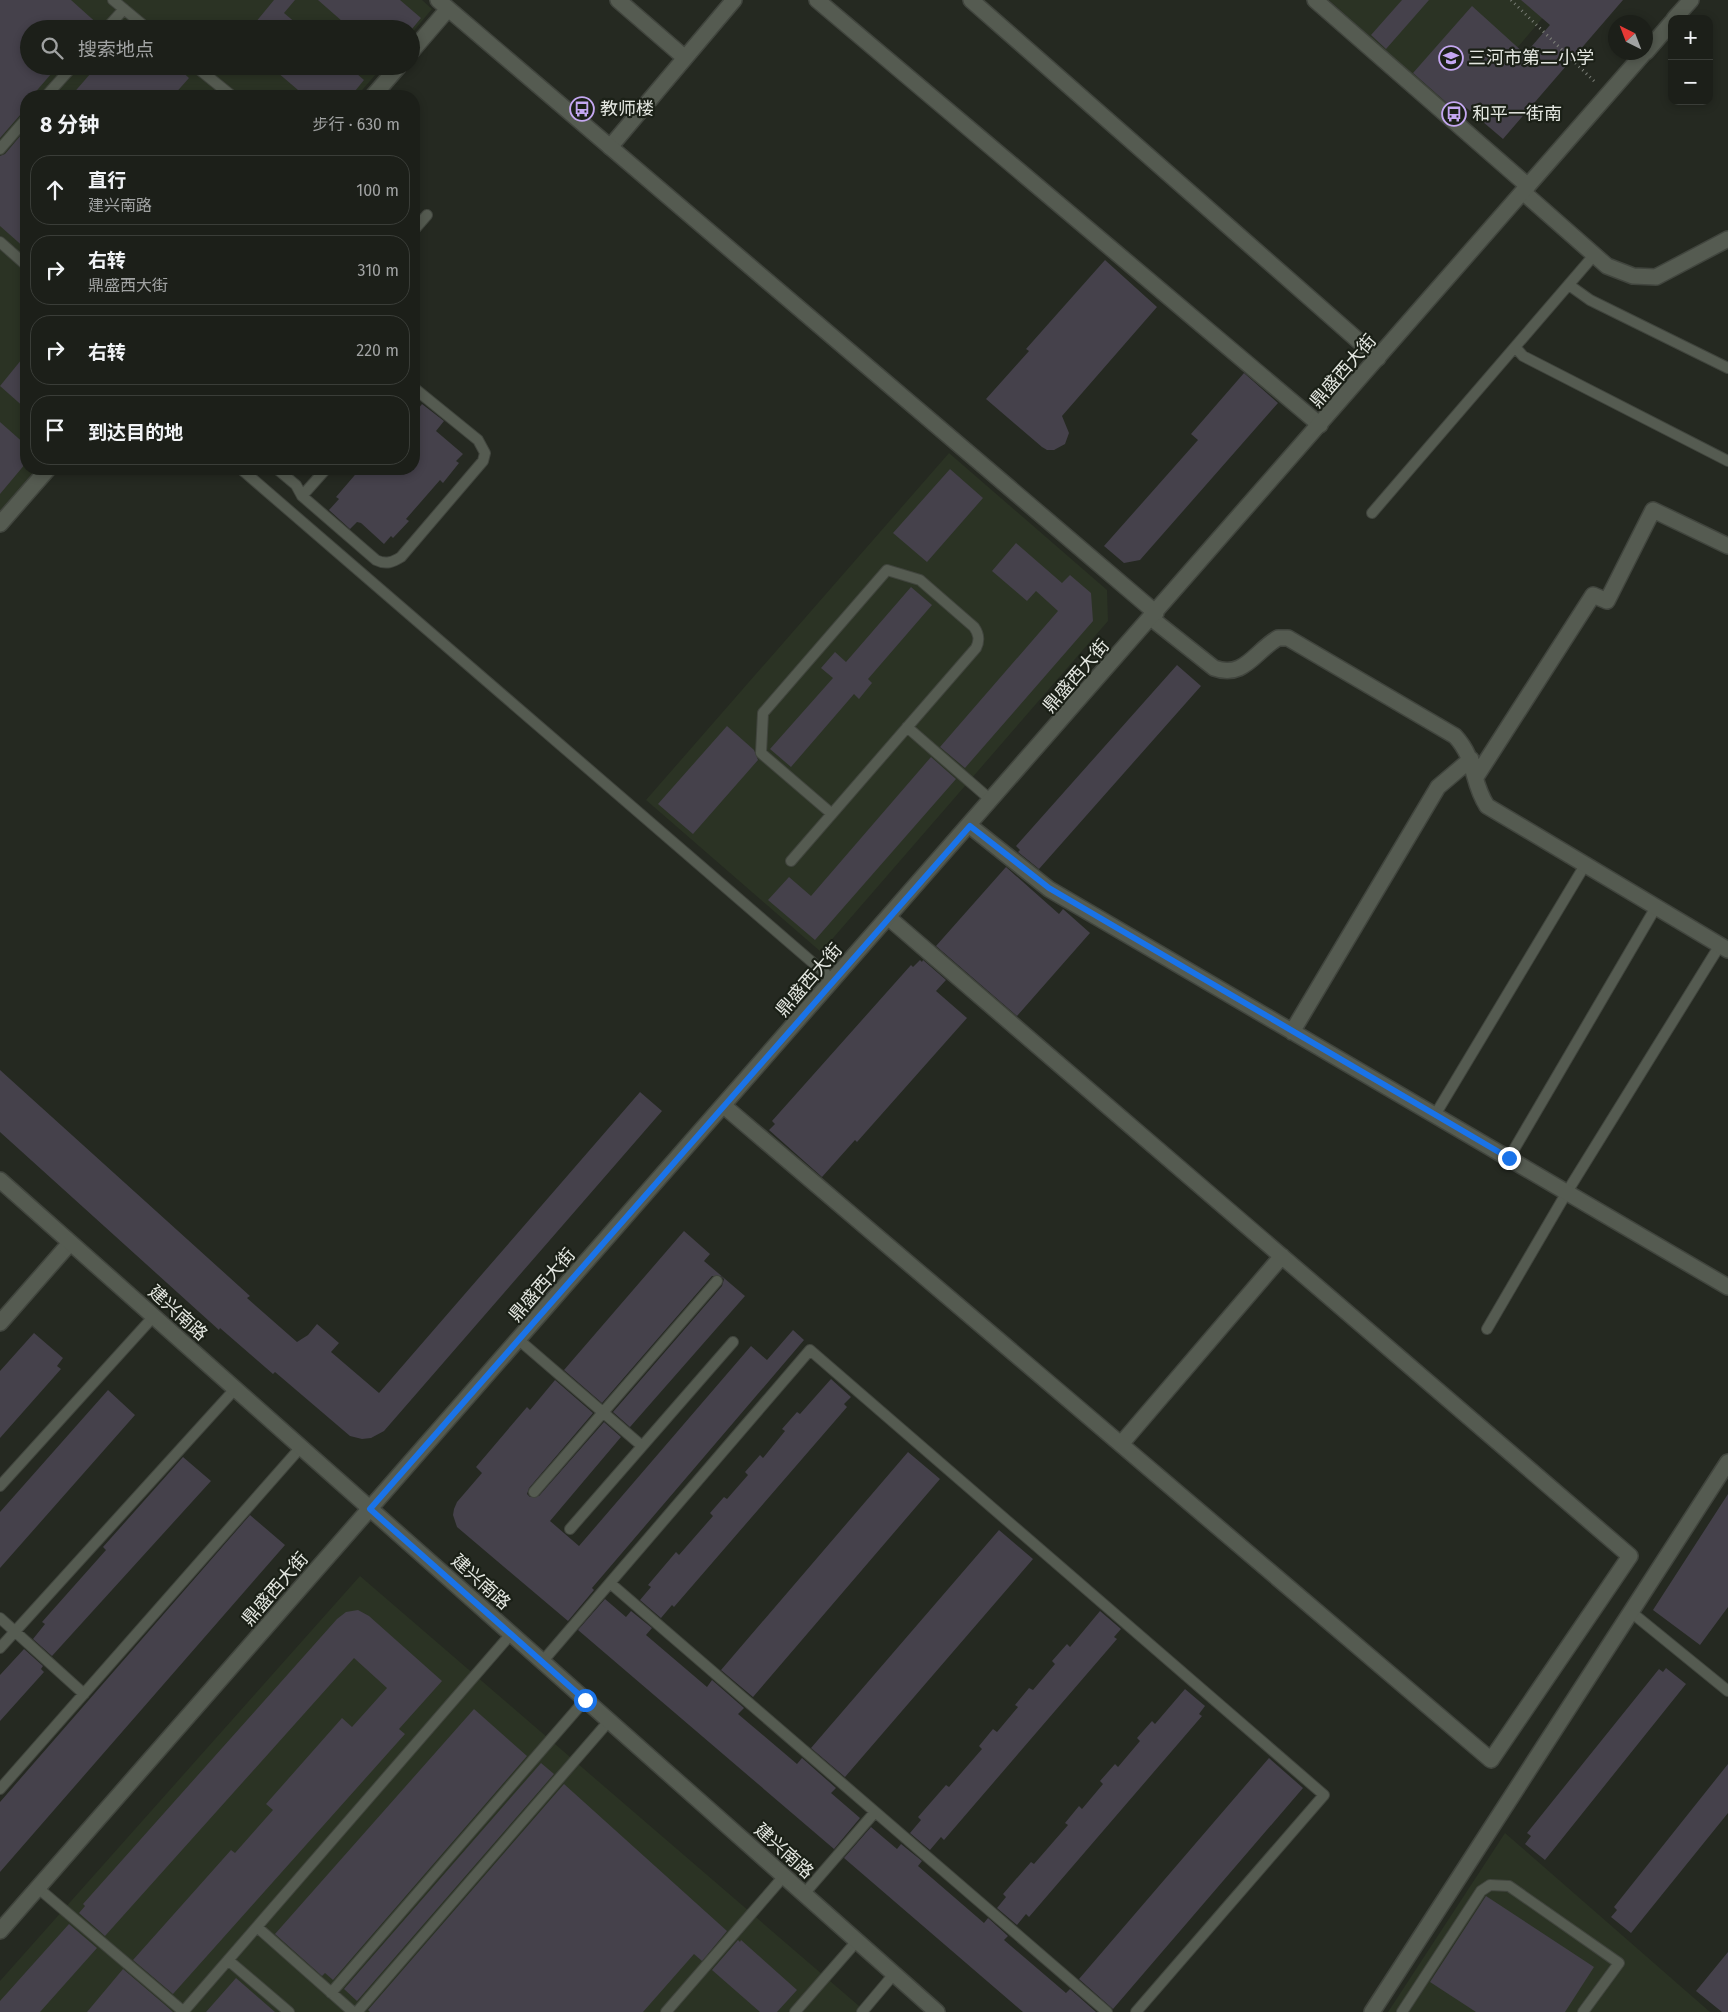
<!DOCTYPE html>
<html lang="zh">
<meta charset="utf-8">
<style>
:root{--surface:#1c1f19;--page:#252722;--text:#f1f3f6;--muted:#a0a2a2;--line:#3a3d38}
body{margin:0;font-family:"Fira Sans","Noto Sans SC",sans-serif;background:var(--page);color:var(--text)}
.controls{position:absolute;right:15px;top:15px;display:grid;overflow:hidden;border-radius:10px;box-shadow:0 2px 8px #0003}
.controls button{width:45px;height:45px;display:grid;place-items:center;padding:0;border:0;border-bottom:1px solid var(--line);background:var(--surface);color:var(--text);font:25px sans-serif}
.compass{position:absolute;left:1608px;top:15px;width:45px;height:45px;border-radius:50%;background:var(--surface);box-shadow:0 2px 8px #0003;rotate:318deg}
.stop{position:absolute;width:15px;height:15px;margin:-11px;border:4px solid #1a73e8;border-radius:50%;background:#fff}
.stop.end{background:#1a73e8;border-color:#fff;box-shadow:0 1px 5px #0008}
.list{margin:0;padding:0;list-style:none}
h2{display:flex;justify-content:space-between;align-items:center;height:65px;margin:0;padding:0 20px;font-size:21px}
h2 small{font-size:16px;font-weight:400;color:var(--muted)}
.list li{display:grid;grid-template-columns:32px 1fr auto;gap:15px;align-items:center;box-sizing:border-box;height:70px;margin:0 10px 10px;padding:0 10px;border:1px solid var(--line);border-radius:20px}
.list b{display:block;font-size:19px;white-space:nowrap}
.list p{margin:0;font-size:16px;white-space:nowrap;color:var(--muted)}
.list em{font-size:16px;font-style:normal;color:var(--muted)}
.icon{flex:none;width:28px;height:28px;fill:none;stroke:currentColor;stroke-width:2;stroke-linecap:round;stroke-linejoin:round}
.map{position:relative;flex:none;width:1728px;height:2012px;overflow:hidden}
.search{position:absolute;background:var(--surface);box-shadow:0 2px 8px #0003;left:20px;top:20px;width:400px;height:55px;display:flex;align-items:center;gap:12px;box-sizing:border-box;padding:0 18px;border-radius:28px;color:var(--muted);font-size:19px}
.panel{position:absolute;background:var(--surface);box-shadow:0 2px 8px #0003;left:20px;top:90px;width:400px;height:385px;border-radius:20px}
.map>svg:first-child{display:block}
.built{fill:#2b3324}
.building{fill:#45414b}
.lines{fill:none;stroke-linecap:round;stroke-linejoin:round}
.lane-casing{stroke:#41453e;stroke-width:12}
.street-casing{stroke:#41453e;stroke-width:18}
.secondary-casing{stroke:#41453e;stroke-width:18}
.path{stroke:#7d8079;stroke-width:3;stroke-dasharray:1 4;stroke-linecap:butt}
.lane{stroke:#555b51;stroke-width:10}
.street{stroke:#555b51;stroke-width:15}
.secondary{stroke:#555b51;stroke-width:15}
.route{stroke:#1a73e8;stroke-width:6}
.labels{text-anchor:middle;stroke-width:4.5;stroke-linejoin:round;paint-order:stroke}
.poi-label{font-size:18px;fill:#e4e7e1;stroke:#1b2017;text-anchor:start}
.street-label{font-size:18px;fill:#e4e7e1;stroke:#1b2017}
</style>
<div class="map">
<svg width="1728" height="2012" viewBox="0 0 1728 2012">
<rect width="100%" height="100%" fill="#252921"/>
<path class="built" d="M0 0H422L432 9 411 34V29H29V66H383L357 96H26V469H36L0 511Z
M1329 0H1558L1459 116Z
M949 453 1107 590 1108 621 821 952 646 800Z
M360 1576 866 2012H0V1981Z
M1505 1833 1710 2012H1388Z"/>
<path class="building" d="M0 0H71L100 26 99 29H29V66H58L32 96H26V112L21 114 0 138Z
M274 0H295L284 13 303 29H250Z
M318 0H400L421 18 412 29H351Z
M1402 0H1429L1386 49 1371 35Z
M1521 0H1623L1503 139 1462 104 1456 111 1413 73 1472 6 1525 54 1550 25Z
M97 66H176L189 78 173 96H71Z
M270 66H348L364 80 351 96H305Z
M26 129V249L0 226V156L5 154Z
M1105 260 1157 307 1062 416 1069 433 1065 444 1054 450H1047L1042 447 986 399 1029 351 1026 349Z
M26 354V409L0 386Z
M1244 373 1278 403 1140 560 1124 563 1104 546 1198 440 1191 434Z
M422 404 444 421 436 431 463 454 456 461 459 463 443 483 440 480 406 519 409 521 393 538 391 536 384 544 361 523 357 522 350 529 329 510 339 499 336 497 360 469H414V414Z
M0 422 26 445V463L0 494Z
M950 469 983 498 927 562 893 533Z
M1016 543 1062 583 1070 575 1091 593 1093 621 965 768 940 747 1058 611 1036 591 1027 601 992 571Z
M911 587 932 605 868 679 872 683 859 699 854 694 791 767 770 749 833 678 821 668 835 652 846 662Z
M1177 665 1201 686 1039 869 1018 852 1020 850 1016 846Z
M727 726 754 750 758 760 693 834 658 804Z
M931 757 956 779 815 940 768 900 789 877 811 896Z
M1006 867 1059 914 1063 909 1090 933 1017 1016 936 946Z
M920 960 922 962 923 960 946 980 936 991 967 1018 857 1142 855 1140 822 1177 769 1130 775 1124 772 1121 911 965 913 967Z
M0 1070 250 1296 247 1298 297 1342 308 1335 317 1324 339 1343 331 1352 379 1393 640 1092 662 1111 384 1431 371 1438 362 1439 350 1436 275 1372 273 1374 220 1328 219 1330 0 1132Z
M684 1231 710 1254 704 1261 745 1296 630 1427 613 1412 722 1286 724 1279 721 1276H712L602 1403 564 1370Z
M793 1330 804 1340 592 1588 594 1590 568 1621 457 1527 453 1515 454 1509 457 1502 482 1473 476 1467 527 1407 530 1410 555 1380 593 1413 529 1488 527 1494 530 1497 539 1496 604 1422 621 1437 550 1521 579 1546 751 1346 767 1360Z
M34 1333 63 1358 57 1366 61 1369 0 1438V1371Z
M831 1379 851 1397 844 1404 847 1407 674 1607 672 1605 661 1618 640 1600 651 1587 648 1585 676 1552 679 1555 713 1516 710 1513 724 1497 727 1499 748 1475 745 1472 760 1455 763 1458 785 1431 782 1429 797 1412 800 1414Z
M108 1390 135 1415 0 1568V1512Z
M908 1452 940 1479 753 1697 721 1670Z
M183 1457 211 1481 52 1656 33 1639 45 1624 42 1622 106 1550 103 1547Z
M1728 1494V1607L1700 1645 1653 1610Z
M250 1515 285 1545 0 1872V1802Z
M999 1530 1033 1559 845 1777 811 1748Z
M605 1599 626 1617 631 1611 652 1628 646 1635 707 1687 712 1680 744 1708 738 1714 797 1764 802 1758 836 1788 831 1793 860 1818 834 1849 578 1630Z
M358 1610 369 1616 442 1681 399 1729 405 1734 173 1994 133 1960 231 1850 235 1853 273 1810 266 1804 342 1718 352 1727 387 1688 354 1658 105 1936 79 1913 85 1906 83 1904 337 1619 346 1612Z
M1100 1611 1121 1629 1114 1637 1117 1639 944 1840 941 1837 930 1850 910 1833 921 1820 918 1817 946 1785 949 1787 982 1749 979 1746 993 1729 997 1732 1018 1707 1015 1705 1029 1688 1033 1690 1055 1664 1052 1661 1067 1644 1070 1647Z
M24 1649 43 1666 41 1669 44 1672 0 1721V1675Z
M1666 1668 1686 1684 1545 1860 1525 1844 1531 1836 1527 1833 1659 1669 1663 1672Z
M1185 1689 1205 1706 1199 1714 1202 1716 1029 1917 1026 1914 1017 1925 997 1908 1006 1897 1003 1894 1031 1862 1034 1864 1068 1825 1065 1823 1079 1806 1082 1809 1103 1784 1100 1781 1115 1764 1118 1767 1140 1741 1137 1738 1152 1721 1155 1724Z
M474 1709 527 1756 333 1980 325 1973 322 1976 275 1934Z
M1269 1758 1303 1788 1113 2009 1079 1979Z
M541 1763 554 1774 357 2001 344 1989Z
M1728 1764V1813L1631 1933 1611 1917 1617 1910 1614 1907Z
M564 1784 727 1931 702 1961 694 1954 643 2012H370L368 2010Z
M871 1827 897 1849 901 1844 922 1861 918 1866 984 1923 988 1918 1008 1936 1004 1940 1066 1993 1070 1989 1096 2012H1023L844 1858Z
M1486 1896 1594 1967 1565 2012H1476L1430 1982Z
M69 1924 97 1948 40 2012H0V2001Z
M738 1940 740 1942 741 1940 797 1990 777 2012H760L712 1970Z
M1728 1952V2012H1722L1696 1991Z
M123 1969 164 2004 173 2012H87Z
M236 1978 275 2012H206Z"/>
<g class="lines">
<g class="lane-casing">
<path id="lane" d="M113 0 148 29
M106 29 124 9
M195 66 232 96
M46 96 73 66
M0 149 26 119
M414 230 427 215
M0 242 26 265
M1569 285 1590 300 1728 368
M1515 347 1523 356 1728 461
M241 469 834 981
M277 469 296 485 302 496 376 560C386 565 393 562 401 557L483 461 485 453 478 440 414 388
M302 496 326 469
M1372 513 1595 254
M907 727 992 801
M791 861 976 648C980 640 979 634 974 627L920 580 887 570 763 713 761 753 832 814
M1435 1115 1585 865
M1509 1158 1656 907
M1487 1329 1567 1192 1720 945
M519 1340 642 1446
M0 1486 154 1316
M534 1492 717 1281
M570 1529 733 1342
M610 1583 1107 2012
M1631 1612 1728 1691
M0 1618 84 1694
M0 1648 235 1389
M542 1662 810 1350 1324 1795 1136 2012
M0 1789 301 1447
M38 1888 184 2012
M804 1894 875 1812
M257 1927 353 2012
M228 1960 289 2012
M331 1993 585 1700
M183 2012 511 1634
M357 2012 609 1721
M666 2012 784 1876
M795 2012 857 1941
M862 2012 894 1974
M1402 2012 1481 1891 1490 1885 1509 1886 1619 1963 1583 2012"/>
</g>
<g class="street-casing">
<path id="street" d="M618 0 685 58
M817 0 1320 425
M971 0 1378 358
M610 147 734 0
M1523 192 1607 266 1633 276 1656 277 1728 239
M1151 618 1214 668C1244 679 1254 652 1278 638H1288L1455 736C1477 760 1471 782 1487 806L1728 950
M1476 777 1593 595 1607 601 1653 510 1728 546
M970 826 1049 889 1728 1287
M1292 1032 1438 787 1471 759
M724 1106 1491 1760 1630 1556 889 918
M0 1323 70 1243
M1121 1444 1282 1256
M1372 2012 1728 1462"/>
</g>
<g class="secondary-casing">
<path id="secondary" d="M438 0 1156 613
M1315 0 1528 186
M1674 19 1691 0
M411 52 448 9
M1646 52 1672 22
M373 96 399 66
M0 524 48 469
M0 1180 937 2012
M0 1931 1645 52"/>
</g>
<path class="path" d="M1511 0 1596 83"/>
<use href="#lane" class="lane"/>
<use href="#street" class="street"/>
<use href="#secondary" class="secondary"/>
</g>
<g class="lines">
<path class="route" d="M585 1700 370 1509 970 826 1049 888 1509 1158"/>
</g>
<defs>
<g id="school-ring" transform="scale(1.25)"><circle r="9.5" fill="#1b2017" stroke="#c4a7f1" stroke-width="1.5"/><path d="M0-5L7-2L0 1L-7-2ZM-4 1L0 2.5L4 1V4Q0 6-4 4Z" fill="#c4a7f1"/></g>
<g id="bus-ring" transform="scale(1.25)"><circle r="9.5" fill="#1b2017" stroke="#c4a7f1" stroke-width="1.5"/><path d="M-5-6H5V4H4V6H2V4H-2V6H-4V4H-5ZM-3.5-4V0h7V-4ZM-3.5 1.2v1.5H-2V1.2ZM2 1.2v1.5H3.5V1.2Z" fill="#c4a7f1"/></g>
</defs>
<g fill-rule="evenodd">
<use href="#school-ring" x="1451" y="58"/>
<use href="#bus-ring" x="582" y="109"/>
<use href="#bus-ring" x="1454" y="114"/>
</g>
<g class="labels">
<g class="poi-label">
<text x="1468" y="64">三河市第二小学</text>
<text x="600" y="115">教师楼</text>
<text x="1472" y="120">和平一街南</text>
</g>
<g class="street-label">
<text transform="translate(1343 371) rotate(-49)" y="6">鼎盛西大街</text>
<text transform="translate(1076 676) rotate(-49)" y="6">鼎盛西大街</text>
<text transform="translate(809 980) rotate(-49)" y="6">鼎盛西大街</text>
<text transform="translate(542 1285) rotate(-49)" y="6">鼎盛西大街</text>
<text transform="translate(178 1313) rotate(42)" y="6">建兴南路</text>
<text transform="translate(481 1582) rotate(42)" y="6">建兴南路</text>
<text transform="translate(275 1589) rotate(-49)" y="6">鼎盛西大街</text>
<text transform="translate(784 1851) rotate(42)" y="6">建兴南路</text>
</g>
</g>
</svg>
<div class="controls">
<button>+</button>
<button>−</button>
</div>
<svg class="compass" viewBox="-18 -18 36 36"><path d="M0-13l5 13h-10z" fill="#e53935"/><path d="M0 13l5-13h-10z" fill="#a0a2a2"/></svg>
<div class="stop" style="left:585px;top:1700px"></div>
<div class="stop end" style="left:1509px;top:1158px"></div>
<div class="search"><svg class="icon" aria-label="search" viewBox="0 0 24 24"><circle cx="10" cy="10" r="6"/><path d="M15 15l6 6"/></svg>搜索地点</div>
<section class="panel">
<h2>8 分钟<small>步行 · 630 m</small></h2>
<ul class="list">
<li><svg class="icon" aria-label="ahead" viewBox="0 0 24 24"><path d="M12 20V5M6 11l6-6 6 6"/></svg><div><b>直行</b><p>建兴南路</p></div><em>100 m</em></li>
<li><svg class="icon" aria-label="right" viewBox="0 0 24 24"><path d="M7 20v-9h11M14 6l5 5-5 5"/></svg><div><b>右转</b><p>鼎盛西大街</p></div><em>310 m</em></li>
<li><svg class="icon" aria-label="right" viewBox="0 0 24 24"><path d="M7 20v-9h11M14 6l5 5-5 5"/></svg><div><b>右转</b></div><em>220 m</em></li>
<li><svg class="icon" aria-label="arrive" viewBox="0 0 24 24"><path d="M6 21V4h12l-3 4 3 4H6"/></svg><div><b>到达目的地</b></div></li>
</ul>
</section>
</div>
